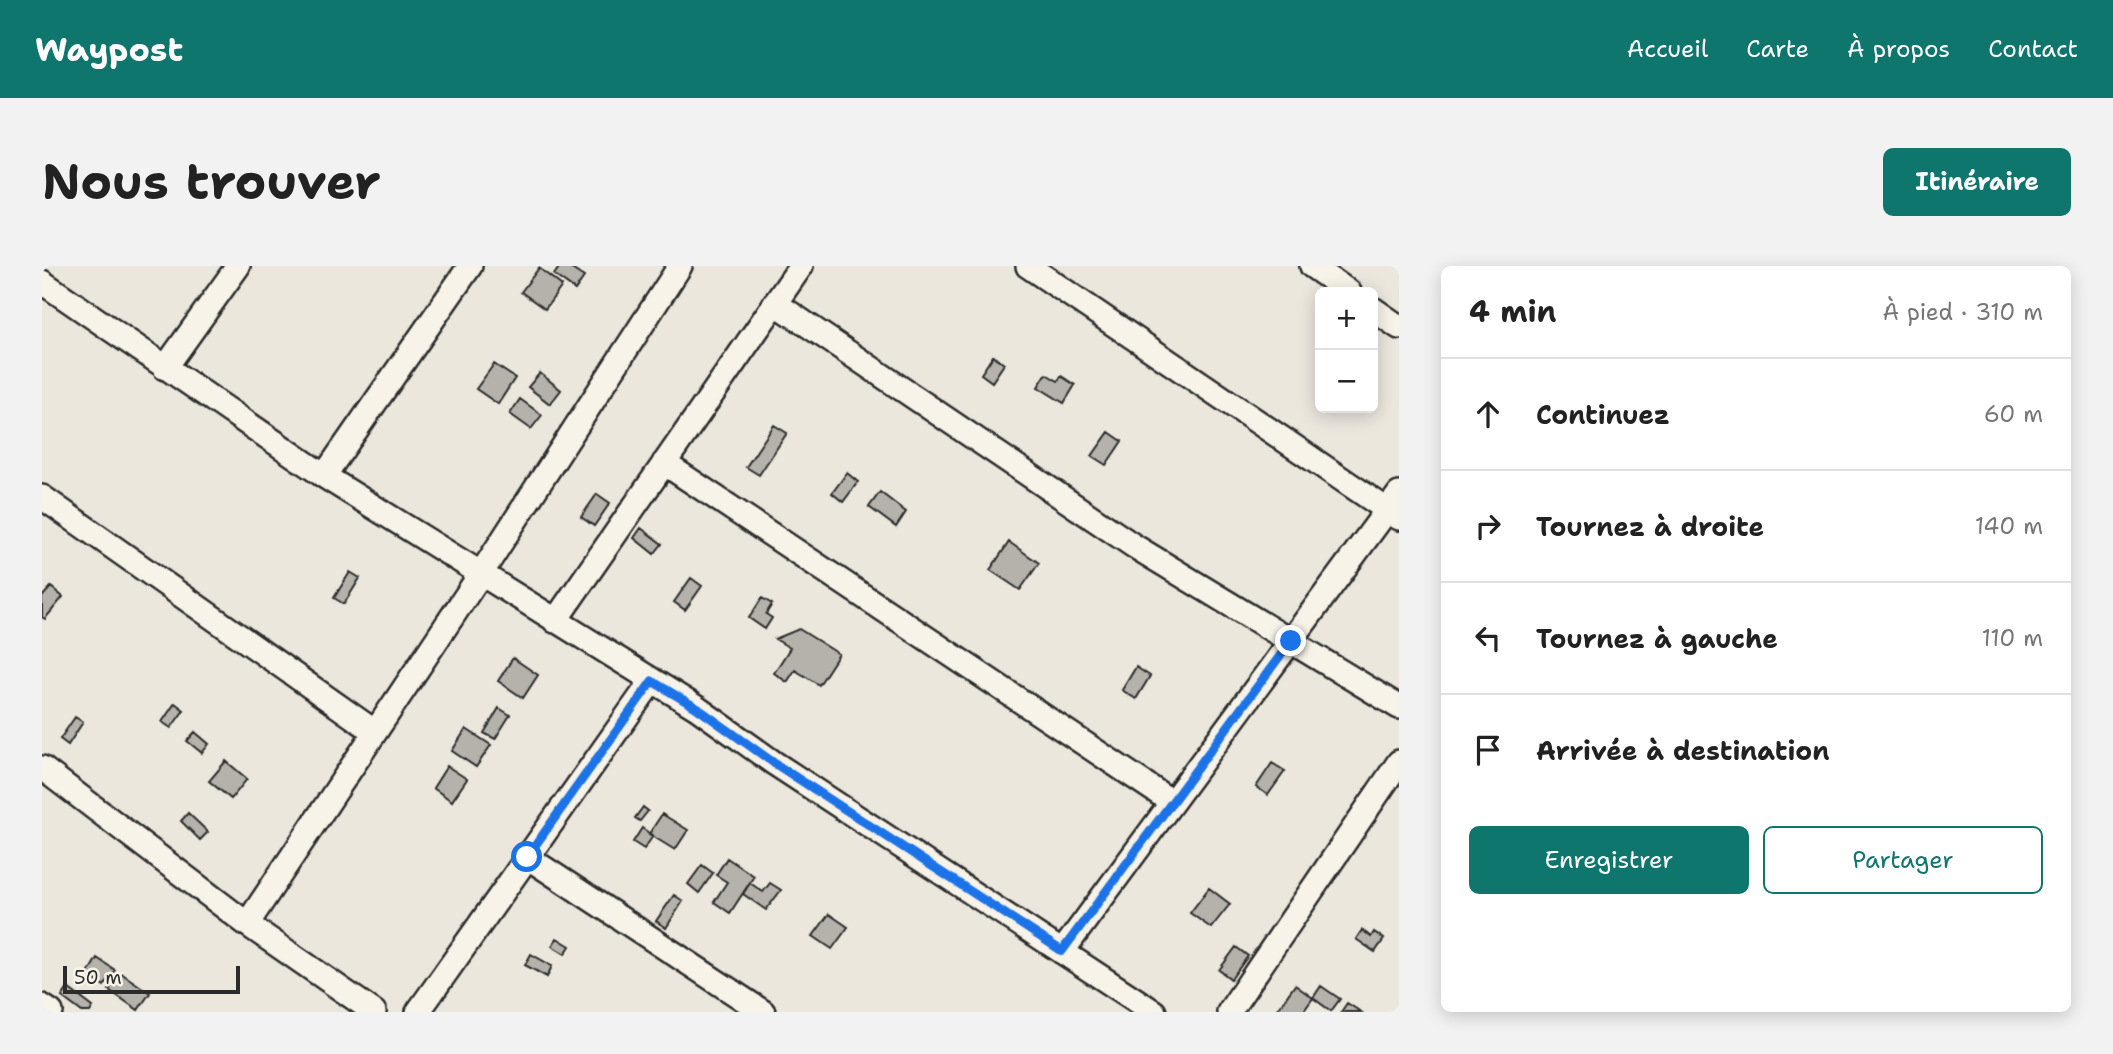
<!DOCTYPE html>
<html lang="fr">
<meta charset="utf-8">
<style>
:root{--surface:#fff;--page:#f2f2f2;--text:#222;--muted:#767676;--line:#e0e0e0;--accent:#0f766e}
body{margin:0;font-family:"Shantell Sans",sans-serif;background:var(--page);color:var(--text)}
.controls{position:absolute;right:21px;top:21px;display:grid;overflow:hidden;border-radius:10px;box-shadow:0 4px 18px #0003}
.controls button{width:63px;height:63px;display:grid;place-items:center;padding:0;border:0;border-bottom:2px solid var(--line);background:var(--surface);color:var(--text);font:35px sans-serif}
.scale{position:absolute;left:21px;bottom:18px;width:177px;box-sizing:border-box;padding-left:7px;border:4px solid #2b2b2b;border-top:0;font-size:19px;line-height:24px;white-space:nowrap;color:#2b2b2b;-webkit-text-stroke:5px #f7f3e8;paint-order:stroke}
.stop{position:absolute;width:21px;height:21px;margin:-16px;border:5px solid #1a73e8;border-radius:50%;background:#fff}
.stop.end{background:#1a73e8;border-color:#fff;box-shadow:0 2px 7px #0008}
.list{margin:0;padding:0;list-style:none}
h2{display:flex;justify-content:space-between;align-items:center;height:91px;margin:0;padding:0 28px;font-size:30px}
h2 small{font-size:23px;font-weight:400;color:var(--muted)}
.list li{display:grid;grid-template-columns:46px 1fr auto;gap:21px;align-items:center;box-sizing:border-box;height:112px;padding:0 28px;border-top:2px solid var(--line)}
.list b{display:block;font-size:26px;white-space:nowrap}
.list em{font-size:23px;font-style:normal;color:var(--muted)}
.actions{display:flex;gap:14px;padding:21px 28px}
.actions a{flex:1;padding:16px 0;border:2px solid var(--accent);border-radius:10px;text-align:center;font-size:24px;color:var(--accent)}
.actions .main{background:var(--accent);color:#fff}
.icon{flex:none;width:38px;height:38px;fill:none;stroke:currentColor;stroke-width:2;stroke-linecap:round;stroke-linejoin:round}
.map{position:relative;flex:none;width:1357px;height:746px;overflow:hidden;border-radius:10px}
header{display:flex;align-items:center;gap:42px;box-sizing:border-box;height:98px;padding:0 35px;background:var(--accent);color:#fff}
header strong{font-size:33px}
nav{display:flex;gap:38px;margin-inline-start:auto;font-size:24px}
.intro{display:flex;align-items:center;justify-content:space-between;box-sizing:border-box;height:168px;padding:0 42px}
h1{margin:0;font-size:49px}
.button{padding:18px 32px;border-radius:10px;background:var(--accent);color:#fff;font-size:24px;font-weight:700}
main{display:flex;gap:42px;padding:0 42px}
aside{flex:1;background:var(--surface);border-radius:10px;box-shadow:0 4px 18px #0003}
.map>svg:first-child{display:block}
.building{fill:#b5b2ab;stroke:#2b2b2b;stroke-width:2}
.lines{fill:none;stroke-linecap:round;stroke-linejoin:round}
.minor-casing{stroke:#2b2b2b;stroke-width:28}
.minor{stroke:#f7f3e8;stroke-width:23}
.route{stroke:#1a73e8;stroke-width:9}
</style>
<header>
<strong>Waypost</strong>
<nav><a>Accueil</a><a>Carte</a><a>À propos</a><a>Contact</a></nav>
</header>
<div class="intro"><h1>Nous trouver</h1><a class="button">Itinéraire</a></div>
<main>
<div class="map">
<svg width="1357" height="746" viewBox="0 0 1357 746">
<rect width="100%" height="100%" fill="#ebe7dd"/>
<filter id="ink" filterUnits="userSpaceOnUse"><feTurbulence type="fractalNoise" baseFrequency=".0143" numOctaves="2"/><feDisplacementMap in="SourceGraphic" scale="14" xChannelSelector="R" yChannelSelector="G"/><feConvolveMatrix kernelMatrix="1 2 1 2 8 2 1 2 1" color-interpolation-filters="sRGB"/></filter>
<g filter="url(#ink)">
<path class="building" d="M518 0H525L542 11 533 24 512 9Z
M497 2 520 20 503 43 479 26Z
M951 90 962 98 950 116 939 108Z
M452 98 473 112 456 138 434 123Z
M498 107 519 124 508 138 486 121Z
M1004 108 1016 115 1019 110 1033 119 1022 137 996 121Z
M478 133 500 149 489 163 468 148Z
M732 159 745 167 717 209 704 201Z
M1067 166 1080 175 1064 199 1050 190Z
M805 207 816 216 801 236 790 227Z
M838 226 864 246 854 261 827 241Z
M555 228 568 237 552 260 539 251Z
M599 262 620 278 612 288 592 272Z
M967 276 997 297 978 324 948 304Z
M308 306 318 312 302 338 292 332Z
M649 312 660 320 643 344 632 336Z
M9 321 21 331 3 353 0 351V331Z
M720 332 730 338 724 348 730 352 723 363 707 352Z
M757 363 797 388 777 419 753 404 745 416 732 407 748 382 733 373Z
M471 392 496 409 481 432 456 415Z
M1094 401 1108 410 1094 433 1080 424Z
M133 437 142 444 129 462 120 456Z
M457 442 468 449 453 473 442 467Z
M33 451 41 456 26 479 18 473Z
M424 463 449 479 434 501 410 485Z
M153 466 167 478 160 487 145 475Z
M184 495 205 513 189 533 167 515Z
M1230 497 1243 505 1226 529 1214 521Z
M405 500 425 513 410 535 391 522Z
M601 541 606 545 598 555 593 552Z
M146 547 166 566 158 574 139 555Z
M620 548 646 564 633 584 607 568Z
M600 562 611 570 602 583 591 576Z
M685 592 712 610 688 647 672 636 685 616 674 609Z
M660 599 671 607 657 627 646 618Z
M708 617 721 626 728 617 739 624 724 644 701 628Z
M1167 622 1188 638 1169 662 1148 647Z
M632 629 641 635 624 662 614 655Z
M787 648 806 661 790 683 771 670Z
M1320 664 1329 671 1332 666 1342 673 1333 686 1314 673Z
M515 672 528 680 523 688 510 680Z
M1194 681 1206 690 1189 713 1177 704Z
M489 688 510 700 505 711 483 699Z
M55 692 73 704 62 720 45 709Z
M79 707 108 727 96 744 67 724Z
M1253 719 1271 732 1261 746H1239L1235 744Z
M1279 720 1298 733 1289 745 1271 732Z
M26 722 51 741 48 746H40L20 731Z
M1305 737 1319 746H1299Z"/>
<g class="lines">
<g class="minor-casing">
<path id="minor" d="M986 0 1357 252
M1270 0 1307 26
M0 16 282 210 655 442 732 497 1112 746
M733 37 1092 280 1357 441
M1331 43 1357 61
M123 102 196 0
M622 197 1130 536
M282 210 428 0
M0 231 333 466
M513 355 759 0
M0 502 205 658 332 746
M485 591 721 746
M205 658 438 309 638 0
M1020 686 1357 228
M0 740 9 746
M376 746 610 415
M1187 746 1357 496"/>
</g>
<use href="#minor" class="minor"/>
</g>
</g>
<g class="lines" filter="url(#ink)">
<path class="route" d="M485 591 610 415 655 442 732 497 1020 685 1249 375"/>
</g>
</svg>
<div class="controls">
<button>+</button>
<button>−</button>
</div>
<div class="scale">50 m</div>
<div class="stop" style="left:485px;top:591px"></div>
<div class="stop end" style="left:1249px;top:375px"></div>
</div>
<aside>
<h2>4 min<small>À pied · 310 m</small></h2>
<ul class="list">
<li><svg class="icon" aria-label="ahead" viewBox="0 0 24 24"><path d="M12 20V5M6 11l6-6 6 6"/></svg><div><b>Continuez</b></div><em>60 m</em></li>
<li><svg class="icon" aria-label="right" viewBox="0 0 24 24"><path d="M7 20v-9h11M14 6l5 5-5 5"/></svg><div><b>Tournez à droite</b></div><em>140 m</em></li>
<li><svg class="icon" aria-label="left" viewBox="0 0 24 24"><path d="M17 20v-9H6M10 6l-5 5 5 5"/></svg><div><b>Tournez à gauche</b></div><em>110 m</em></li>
<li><svg class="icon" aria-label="arrive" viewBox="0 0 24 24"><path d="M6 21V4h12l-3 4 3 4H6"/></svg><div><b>Arrivée à destination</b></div></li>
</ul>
<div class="actions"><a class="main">Enregistrer</a><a>Partager</a></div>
</aside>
</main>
